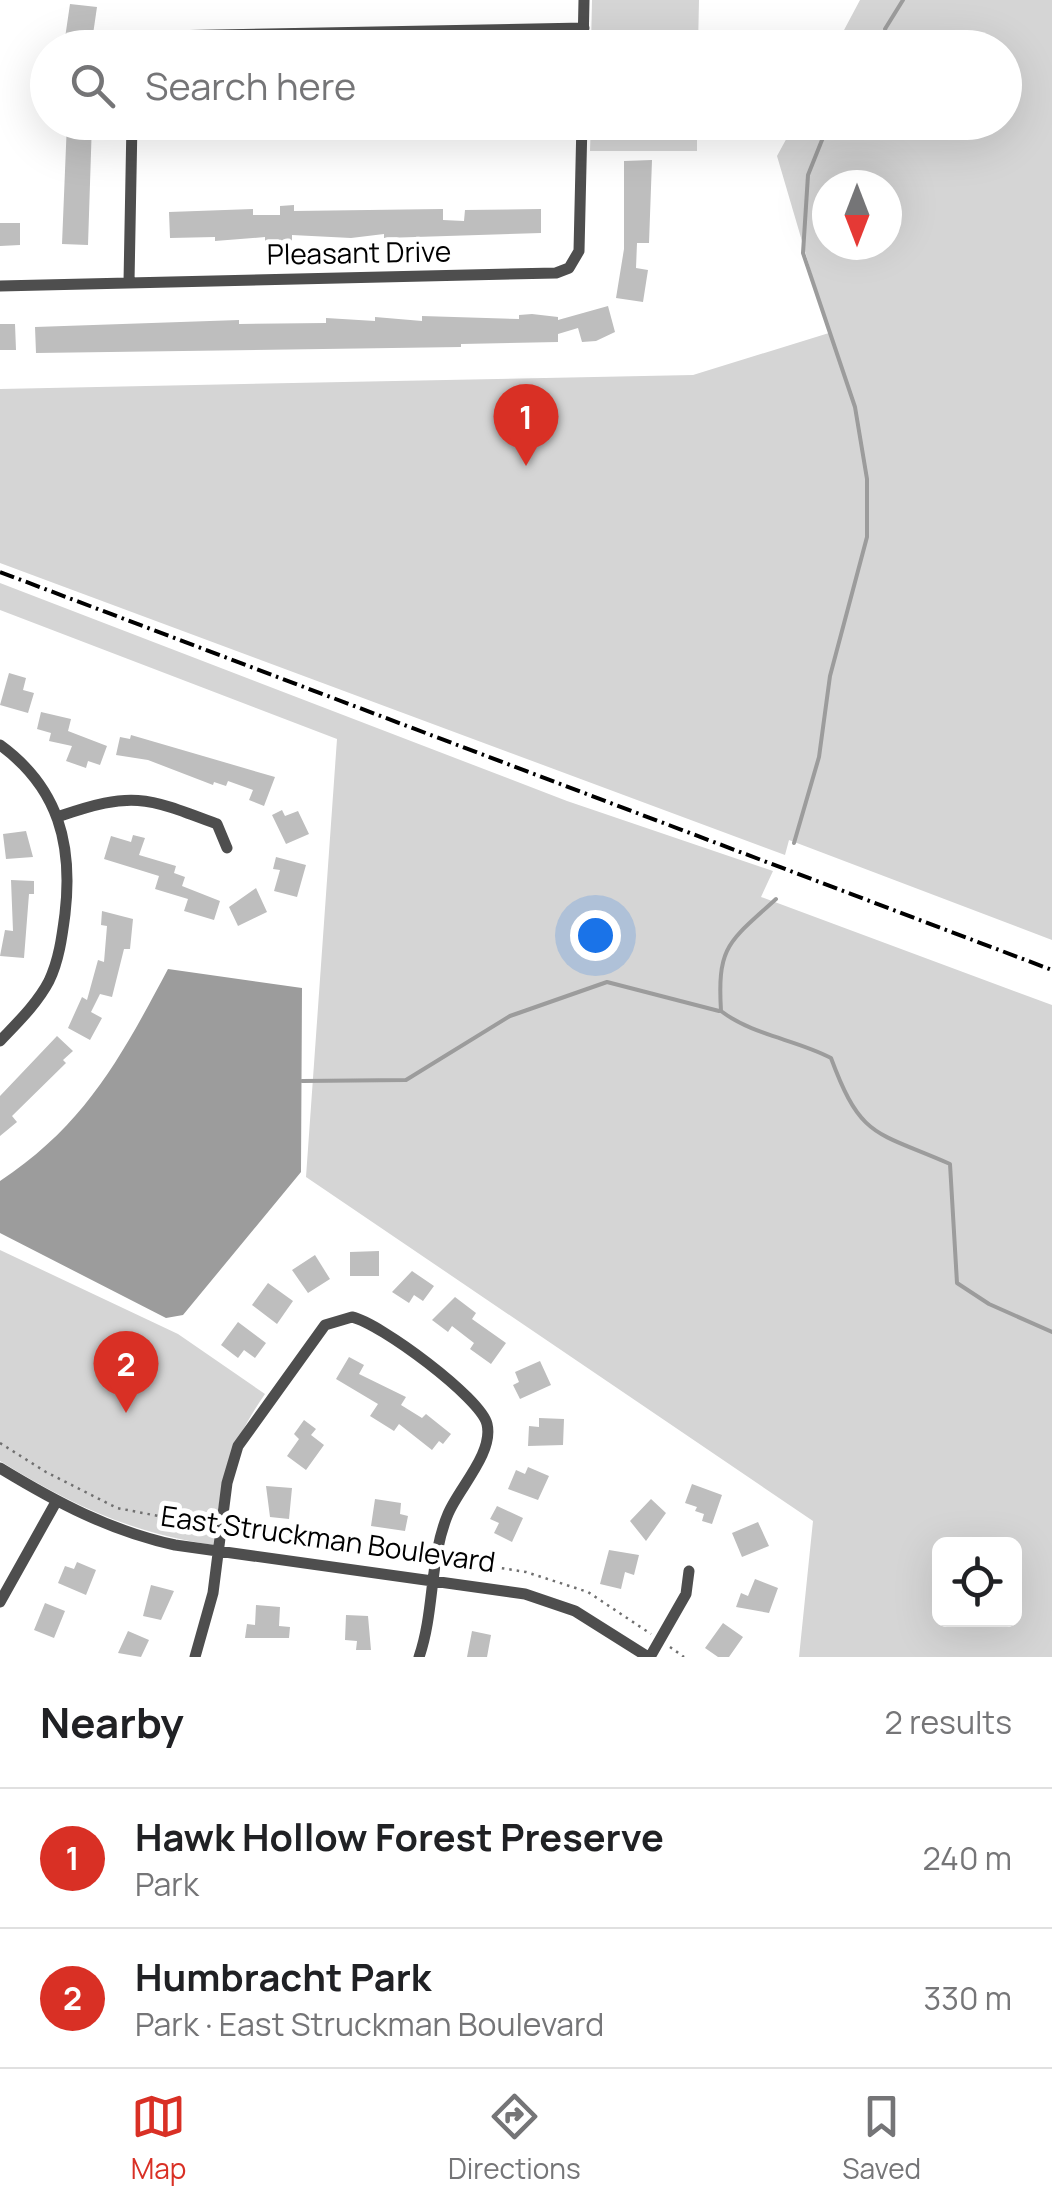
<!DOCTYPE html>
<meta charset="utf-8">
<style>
:root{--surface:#fff;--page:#f2f2f2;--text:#202124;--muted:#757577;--line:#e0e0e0;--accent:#d93025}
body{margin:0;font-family:Manrope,sans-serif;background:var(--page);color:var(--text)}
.controls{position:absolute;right:30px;bottom:30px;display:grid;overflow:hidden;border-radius:15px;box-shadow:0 10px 40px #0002}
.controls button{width:90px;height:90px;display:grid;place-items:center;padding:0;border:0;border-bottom:2px solid var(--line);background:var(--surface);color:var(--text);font:50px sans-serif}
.compass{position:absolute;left:812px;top:170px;width:90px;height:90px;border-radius:50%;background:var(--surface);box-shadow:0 10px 40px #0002;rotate:180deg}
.you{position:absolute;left:595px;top:935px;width:35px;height:35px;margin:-25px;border:8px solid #fff;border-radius:50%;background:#1a73e8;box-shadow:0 0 0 15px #1a73e833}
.badge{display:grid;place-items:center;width:65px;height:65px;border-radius:50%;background:var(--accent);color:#fff;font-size:32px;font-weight:700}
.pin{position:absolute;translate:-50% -82px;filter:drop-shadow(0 2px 5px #0008)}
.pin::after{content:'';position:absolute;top:52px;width:35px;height:30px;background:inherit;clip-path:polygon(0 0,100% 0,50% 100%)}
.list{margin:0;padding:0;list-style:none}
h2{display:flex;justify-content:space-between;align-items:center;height:130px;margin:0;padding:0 40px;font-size:42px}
h2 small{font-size:32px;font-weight:400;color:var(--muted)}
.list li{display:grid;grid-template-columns:65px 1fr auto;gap:30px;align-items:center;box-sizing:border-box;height:140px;padding:0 40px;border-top:2px solid var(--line)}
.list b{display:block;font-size:38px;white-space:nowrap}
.list p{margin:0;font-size:32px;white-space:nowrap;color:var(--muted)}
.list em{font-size:32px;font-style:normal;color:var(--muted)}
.icon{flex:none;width:55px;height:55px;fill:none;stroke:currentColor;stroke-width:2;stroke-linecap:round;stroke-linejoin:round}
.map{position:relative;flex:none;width:1052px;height:1657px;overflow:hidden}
.search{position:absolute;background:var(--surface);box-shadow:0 10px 40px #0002;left:30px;right:30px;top:30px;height:110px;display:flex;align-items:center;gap:25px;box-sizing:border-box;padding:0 35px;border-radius:55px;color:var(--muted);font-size:38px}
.sheet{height:410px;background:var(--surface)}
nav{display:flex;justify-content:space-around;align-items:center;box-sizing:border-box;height:140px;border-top:2px solid var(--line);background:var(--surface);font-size:28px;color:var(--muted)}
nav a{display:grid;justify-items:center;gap:5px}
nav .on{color:var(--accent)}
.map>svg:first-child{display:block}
.green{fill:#d5d5d5;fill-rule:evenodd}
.water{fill:#9c9c9c}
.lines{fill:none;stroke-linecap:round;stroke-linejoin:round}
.stream{stroke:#9c9c9c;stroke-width:4}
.building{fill:#bebebe}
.path{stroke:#707070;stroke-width:2.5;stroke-dasharray:2.5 5;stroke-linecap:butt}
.street{stroke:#4e4e4e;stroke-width:11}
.rail{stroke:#000;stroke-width:4;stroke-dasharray:15 5 2.5 5;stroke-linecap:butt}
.labels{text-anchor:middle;stroke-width:10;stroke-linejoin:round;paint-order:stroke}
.street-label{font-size:28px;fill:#000;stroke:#fff}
</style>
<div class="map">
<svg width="1052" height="1657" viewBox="0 0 1052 1657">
<rect width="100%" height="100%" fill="#fff"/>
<path class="green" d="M592 0H699L698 47H591Z
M860 0H1052V940L789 840 785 855 0 563V389L693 375 829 333 777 156 795 123 1004 122V48L835 47ZM827 185H887V245H827Z
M591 122 697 123V151H590Z
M0 583 567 801 773 871 761 897 1052 1005V1657H799L813 1521 306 1177 337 739 0 610ZM940 1544H1014V1620H940Z
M0 1250 178 1334 265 1394C229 1446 220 1483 214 1545 133 1534 69 1504 0 1461Z"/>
<path class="water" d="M168 969 302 988 301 1172 183 1315 166 1318 0 1233V1181C86 1124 121 1057 168 969Z"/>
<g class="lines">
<path class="stream" d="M890 48 885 29 903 0
M794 843 819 757 830 676 867 537V479L855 407 803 253 808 175 828 125 837 122
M776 899C729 942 717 945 721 1011 754 1036 795 1039 831 1058 861 1139 875 1131 950 1164L957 1283 989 1304 1052 1332
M302 1081 406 1080 510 1016 607 982 719 1011"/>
</g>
<path class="building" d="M70 4 97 7 91 48 65 38Z
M67 122H92L88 245 62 244Z
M652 160 649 243H637L636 268 648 270 643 302 616 298 624 249V161Z
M294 205V211L443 209V220L464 221 465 210 541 209V233L384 238V234L351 238 292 235V241H265V237L215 241V237L170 238 169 212 253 209V215H280V206Z
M0 223H20V245L0 246Z
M608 306 615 332 596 341 582 342 578 328 558 334V342L461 344V347L36 353 35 327 239 320V324L326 323V318L375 321V317L422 321V316L519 319V315L532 314 558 317V320Z
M0 324H15L16 350H0Z
M9 673 26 678 23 690 34 693 28 713 0 705Z
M41 712 71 719 68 731 107 746 100 765 88 761 86 768 66 761 72 746 49 741 51 733 37 729Z
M131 735 275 777 264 806 249 800 253 790 228 781 226 786 214 782 213 785 148 760 116 755 120 737 130 739Z
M282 810 285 816 298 811 309 834 286 844 272 815Z
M26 831 33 857 6 859 3 834Z
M133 835 145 838 139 855 176 866 174 873 185 877 182 886 220 901 214 920 184 911 188 899 155 889 159 876 104 859 111 836 131 842Z
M276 857 306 865 297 897 274 891 280 870 273 869Z
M11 880 34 881V894H29L24 958 0 956 5 930 13 931Z
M256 888 267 912 238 926 229 907Z
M102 911 133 919 130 949H124L112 997 100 994 91 1012 102 1018 90 1040 68 1028 82 997 87 1000 98 960 104 962 107 926 101 925Z
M57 1036 73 1051 63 1060 66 1063 12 1116 17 1122 0 1136V1096Z
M379 1251V1276H350V1252Z
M315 1255 330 1279 308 1293 292 1270Z
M412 1271 434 1286 423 1301 414 1295 409 1303 392 1292Z
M268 1283 293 1301 277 1324 252 1305Z
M455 1297 476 1313 472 1319 506 1343 491 1364 470 1349 474 1343 452 1326 448 1332 432 1320Z
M238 1322 266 1343 255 1358 244 1350 238 1358 221 1345Z
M349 1357 364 1365 359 1374 406 1397 401 1405 422 1418 426 1414 451 1434 443 1444 439 1441 432 1450 399 1424 394 1431 370 1416 378 1404 336 1379Z
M540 1361 551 1385 520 1399 513 1385 519 1382 515 1372Z
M539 1418 564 1419 563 1445 528 1446 529 1426 539 1427Z
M304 1420 316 1429 311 1435 324 1445 306 1470 287 1456 299 1439 294 1434Z
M528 1467 549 1476 538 1500 508 1489 516 1470 525 1474Z
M692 1484 722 1495 712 1524 702 1521 704 1514 695 1511 697 1507 685 1503Z
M266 1486 292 1488 289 1519 270 1517Z
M375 1499 401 1503 400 1514 408 1516 405 1531 371 1526Z
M651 1499 666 1513 646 1541 630 1521Z
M497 1506 523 1518 512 1542 494 1533 499 1523 490 1519Z
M758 1522 769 1546 742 1557 732 1533Z
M609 1550 639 1555 634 1575 625 1572 621 1589 600 1584Z
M77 1562 96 1570 86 1595 58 1583 65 1566 74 1569Z
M755 1579 778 1588 769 1613 736 1607 741 1593 748 1596Z
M151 1585 174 1591 161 1620 143 1616Z
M45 1603 65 1611 54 1638 34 1630Z
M256 1605 280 1607 279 1626 290 1627 289 1638H245L247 1624 255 1625Z
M346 1615 368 1616 371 1650H356L357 1641 345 1640Z
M723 1623 743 1637 729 1657H718L705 1648Z
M128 1631 149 1640 141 1657 118 1653Z
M472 1631 491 1635 487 1657H467Z"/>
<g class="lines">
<path class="path" d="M0 1443 46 1472 117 1508 210 1526
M232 1529 423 1556
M450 1560 526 1572 588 1592 651 1634
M670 1647 684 1657"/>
<path class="street" d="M141 48 163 36 584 28
M583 48 584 0
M129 282 132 122
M0 286 556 273 569 268 579 251 582 122
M0 745C59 788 73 845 65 914 62 937 59 960 49 981 37 1004 17 1023 0 1041
M60 816C133 791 146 797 217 824L227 848
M0 1468C56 1502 110 1531 175 1545L525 1594 575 1611 648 1657
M0 1602 56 1502
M195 1657 213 1593 227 1483 238 1446 325 1325 352 1317C380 1323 481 1398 487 1424 494 1453 458 1489 448 1514 429 1559 435 1611 419 1657
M650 1657 686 1594 689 1571"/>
<path class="rail" d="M0 572 1052 970"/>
</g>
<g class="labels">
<g class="street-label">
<text transform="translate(359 253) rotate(-1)" y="10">Pleasant Drive</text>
<text transform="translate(328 1539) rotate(8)" y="10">East Struckman Boulevard</text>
</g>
</g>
</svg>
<div class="controls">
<button><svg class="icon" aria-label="locate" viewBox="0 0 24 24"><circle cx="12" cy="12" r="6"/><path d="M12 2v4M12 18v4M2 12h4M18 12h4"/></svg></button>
</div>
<svg class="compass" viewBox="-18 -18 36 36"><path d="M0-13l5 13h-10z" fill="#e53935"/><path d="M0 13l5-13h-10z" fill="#757577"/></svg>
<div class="you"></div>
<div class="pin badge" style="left:526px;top:466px">1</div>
<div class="pin badge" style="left:126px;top:1413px">2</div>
<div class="search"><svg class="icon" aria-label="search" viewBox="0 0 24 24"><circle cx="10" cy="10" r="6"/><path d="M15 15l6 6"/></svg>Search here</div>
</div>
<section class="sheet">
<h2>Nearby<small>2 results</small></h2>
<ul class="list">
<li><span class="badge">1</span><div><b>Hawk Hollow Forest Preserve</b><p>Park</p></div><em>240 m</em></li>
<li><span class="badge">2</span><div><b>Humbracht Park</b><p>Park · East Struckman Boulevard</p></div><em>330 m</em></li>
</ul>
</section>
<nav>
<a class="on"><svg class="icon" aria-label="map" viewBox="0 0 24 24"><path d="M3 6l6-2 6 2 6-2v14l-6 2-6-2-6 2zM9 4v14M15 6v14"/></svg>Map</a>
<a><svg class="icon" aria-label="directions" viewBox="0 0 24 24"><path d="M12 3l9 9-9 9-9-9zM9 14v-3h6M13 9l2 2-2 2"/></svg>Directions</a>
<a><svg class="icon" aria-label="saved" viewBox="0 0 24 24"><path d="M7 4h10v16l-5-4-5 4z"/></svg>Saved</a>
</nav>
